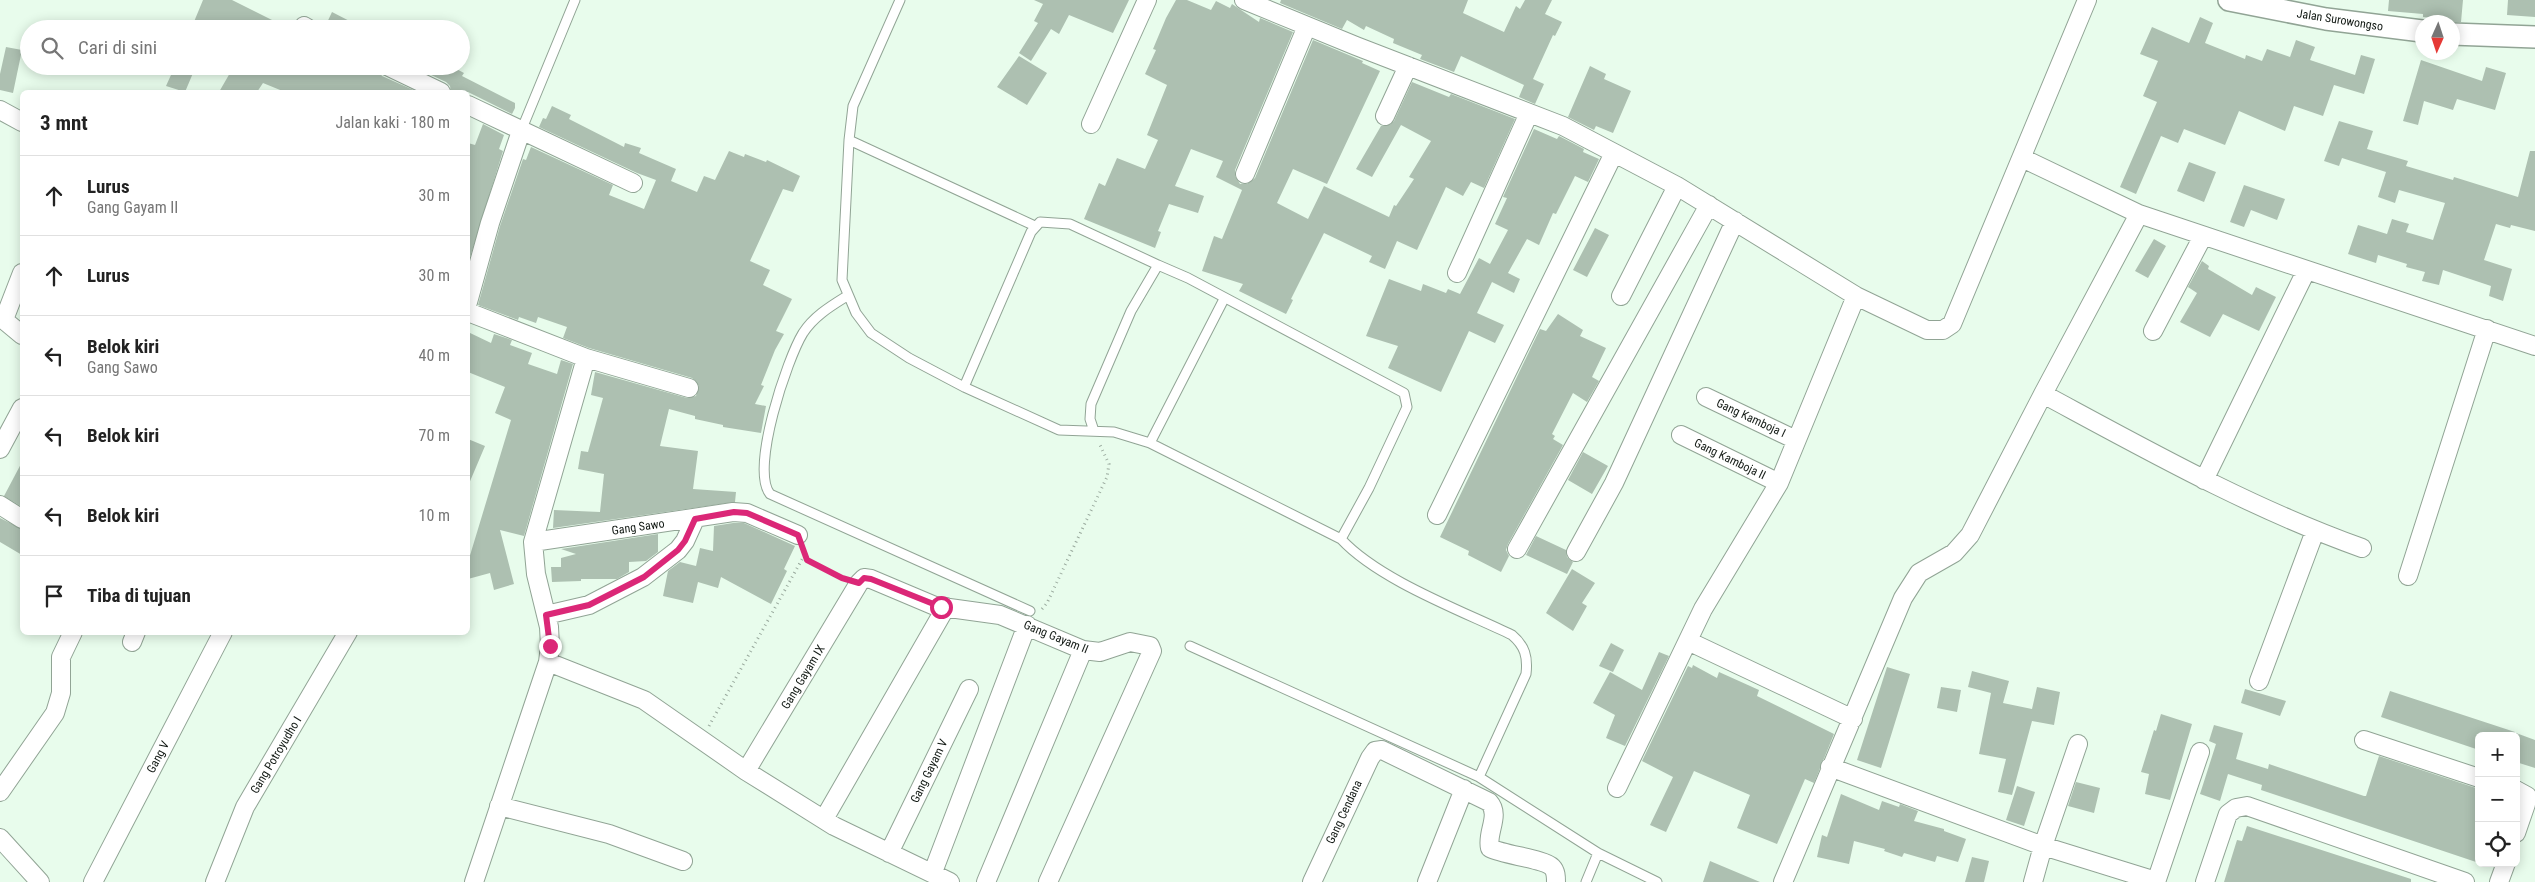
<!DOCTYPE html>
<html lang="id">
<meta charset="utf-8">
<style>
:root{--surface:#fff;--page:#f2f2f2;--text:#222;--muted:#767676;--line:#e0e0e0}
body{margin:0;font-family:"Roboto Condensed",sans-serif;background:var(--page);color:var(--text)}
.controls{position:absolute;right:15px;bottom:15px;display:grid;overflow:hidden;border-radius:8px;box-shadow:0 2px 12px #0003}
.controls button{width:45px;height:45px;display:grid;place-items:center;padding:0;border:0;border-bottom:1px solid var(--line);background:var(--surface);color:var(--text);font:25px sans-serif}
.compass{position:absolute;left:2415px;top:15px;width:45px;height:45px;border-radius:50%;background:var(--surface);box-shadow:0 2px 12px #0003;rotate:183deg}
.stop{position:absolute;width:15px;height:15px;margin:-11px;border:4px solid #db2777;border-radius:50%;background:#fff}
.stop.end{background:#db2777;border-color:#fff;box-shadow:0 1px 5px #0008}
.list{margin:0;padding:0;list-style:none}
h2{display:flex;justify-content:space-between;align-items:center;height:65px;margin:0;padding:0 20px;font-size:21px}
h2 small{font-size:16px;font-weight:400;color:var(--muted)}
.list li{display:grid;grid-template-columns:32px 1fr auto;gap:15px;align-items:center;box-sizing:border-box;height:80px;padding:0 20px;border-top:1px solid var(--line)}
.list b{display:block;font-size:19px;white-space:nowrap}
.list p{margin:0;font-size:16px;white-space:nowrap;color:var(--muted)}
.list em{font-size:16px;font-style:normal;color:var(--muted)}
.icon{flex:none;width:28px;height:28px;fill:none;stroke:currentColor;stroke-width:2;stroke-linecap:round;stroke-linejoin:round}
.map{position:relative;flex:none;width:2535px;height:882px;overflow:hidden}
.search{position:absolute;background:var(--surface);box-shadow:0 2px 12px #0003;left:20px;top:20px;width:450px;height:55px;display:flex;align-items:center;gap:12px;box-sizing:border-box;padding:0 18px;border-radius:28px;color:var(--muted);font-size:19px}
.panel{position:absolute;background:var(--surface);box-shadow:0 2px 12px #0003;left:20px;top:90px;width:450px;height:545px;border-radius:8px}
.map>svg:first-child{display:block}
.building{fill:#adc0b1}
.lines{fill:none;stroke-linecap:round;stroke-linejoin:round}
.service-casing{stroke:#91a495;stroke-width:11}
.minor-casing{stroke:#91a495;stroke-width:20}
.tertiary-casing{stroke:#91a495;stroke-width:24}
.path{stroke:#99a99d;stroke-width:3;stroke-dasharray:1 4;stroke-linecap:butt}
.service{stroke:#fff;stroke-width:9}
.minor{stroke:#fff;stroke-width:18}
.tertiary{stroke:#fff;stroke-width:21}
.route{stroke:#db2777;stroke-width:6}
.labels{text-anchor:middle;stroke-width:4;stroke-linejoin:round;paint-order:stroke}
.street-label{font-size:12px;fill:#131a15;stroke:#fff}
</style>
<div class="map">
<svg width="2535" height="882" viewBox="0 0 2535 882">
<rect width="100%" height="100%" fill="#e8fcec"/>
<path class="building" d="M203 0H232L290 29H191Z
M1034 0H1129L1113 33 1069 15 1059 34 1051 29 1031 61 1019 53 1038 23 1034 21 1043 4Z
M1176 0H1187L1211 10 1216 1 1230 8 1232 4 1259 22 1260 18 1293 32 1235 170V176L1240 184H1247L1255 178 1313 40 1363 61 1362 63 1380 71 1327 184 1293 169 1277 203 1308 219 1324 186 1389 217 1394 205 1396 206 1414 179 1409 177 1431 141 1401 125 1372 177 1356 169 1381 126H1386L1394 121 1412 82 1449 97 1451 94 1515 119 1484 188 1471 182 1463 196 1446 187 1417 250 1397 241 1385 269 1369 262 1372 256 1324 233 1291 299 1293 300 1286 314 1239 291 1243 284 1202 271 1214 236 1222 239 1242 190 1216 177 1223 161 1191 149 1175 186 1204 196 1198 213 1169 204 1158 231 1161 232 1155 248 1084 219 1099 183 1105 186 1117 158 1145 169 1158 140 1147 135 1167 85 1145 74 1156 50 1153 49 1166 18Z
M1281 0H1468L1463 13 1504 32 1516 6 1520 9 1525 0H1552L1545 14 1562 22 1555 36 1553 35 1533 79 1544 84 1535 104 1519 97 1524 85 1461 56 1454 72 1420 59 1422 55 1393 43 1394 39 1366 26 1364 30 1347 20 1342 29 1280 3Z
M2389 0H2463L2461 22H2444V19L2423 17V14L2388 11Z
M2508 0H2535V17L2507 15Z
M332 12 365 29H324Z
M2200 17 2213 23 2205 43 2245 59 2246 55 2262 61 2267 49 2290 57 2296 40 2315 47 2310 60 2355 75 2361 55 2375 59 2364 94 2334 85 2323 116 2294 106 2285 131 2239 111 2225 145 2184 129 2178 143 2161 136 2136 194 2120 187 2157 102 2143 96 2158 61 2140 54 2152 27 2189 43Z
M6 47 22 50 13 93 0 90V74Z
M1019 56 1047 73 1027 105 997 87Z
M2421 60 2482 81 2486 67 2506 73 2495 110 2457 99 2453 110 2424 101 2418 125 2403 121Z
M175 66H196L185 92 166 86Z
M234 66H376L382 76 418 92H285L263 83 257 92H219Z
M412 66H451L464 73 462 76 515 103V108L512 114 468 92H451L450 86 446 82Z
M1590 66 1606 74 1604 79 1631 91 1613 133 1596 126 1594 130 1568 117Z
M552 106 571 115 569 119 624 147 625 143 641 148 639 153 676 169 671 181 697 192 704 176 715 180 729 151 744 157 745 154 766 162 767 160 800 176 793 192 783 189 750 261 770 270 763 285 792 299 776 331 784 334 775 350 761 385 764 386 755 404 766 406 761 433 723 427V425L695 419V416L669 409 660 446 698 451 693 489 736 492 735 502 553 528 554 510 600 512 604 474 578 469 581 451 588 452 603 398 591 395 595 372 687 398 696 396 699 386 692 378 589 348 563 338 567 327 538 317 536 323 519 317 518 320 478 305 500 226 523 159 526 160 531 147 613 185 609 195 644 209 656 180 637 173 539 127 543 118 546 119Z
M2339 121 2373 131 2367 149 2408 161 2406 166 2453 180 2454 177 2518 197 2530 151H2535V231L2511 225 2510 228 2496 224 2484 260 2512 269 2503 301 2489 296 2491 286 2443 270 2439 285 2422 281 2425 272 2406 267 2407 264 2378 255 2376 263 2348 254 2358 225 2387 234 2392 219 2409 224 2406 232 2433 240 2445 203 2399 190 2395 203 2378 197 2386 172 2342 158 2339 166 2324 161Z
M483 124 504 135 499 149 503 151 468 264V143L475 145Z
M1534 129 1557 139 1559 136 1584 149 1583 152 1599 159 1588 182 1575 176 1556 214 1553 213 1539 245 1527 239 1508 273 1520 279 1514 293 1492 282 1477 313 1504 325 1495 343 1469 331 1441 392 1388 368 1398 346 1366 336 1389 279 1421 291 1423 284 1446 293 1448 289 1460 294 1479 258 1490 264 1508 230 1495 224 1507 198 1503 197Z
M2189 162 2216 172 2204 202 2177 191Z
M2244 185 2285 199 2277 220 2251 210 2244 227 2230 222Z
M1595 228 1609 235 1587 277 1573 270Z
M2154 239 2166 246 2148 278 2135 271Z
M2202 261 2209 266 2208 269 2252 295 2256 287 2276 297 2259 331 2223 314 2210 337 2180 322 2197 293 2188 287Z
M1558 314 1583 330 1580 336 1606 348 1592 377 1599 381 1587 402 1573 393 1552 434 1555 436 1553 439 1563 445 1508 544 1506 550 1509 556 1501 572 1468 555 1469 551 1440 537 1540 329 1546 331Z
M468 332 491 343 494 334 512 340 510 345 532 353 528 364 557 374 561 360 573 364 524 536 500 530 514 584 494 590 490 573 468 579V562L511 420 495 413 505 387 468 372Z
M468 439 485 446 468 486Z
M1583 452 1608 466 1592 494 1568 480Z
M22 462V507L4 496Z
M0 518 22 529V555L0 542Z
M733 523H744L795 546 784 569 787 571 771 604 721 577 718 588 698 582 693 603 663 596 668 571 680 562 696 566 700 548 713 551 714 526Z
M658 534V552L646 561 629 562V572L617 579H581V581L552 582 551 567H561V558L576 554 561 549Z
M1536 536 1566 550 1567 557 1573 562 1567 574 1526 555Z
M1572 569 1595 583 1582 603 1587 606 1573 631 1546 613Z
M1611 643 1624 650 1613 672 1599 666Z
M1659 652 1669 656 1625 746 1606 738 1615 715 1593 703 1610 672 1642 690Z
M1693 665 1717 678 1719 672 1759 690 1757 696 1834 734 1814 783 1805 779 1777 844 1737 828 1750 795 1694 771 1666 832 1650 825 1673 777 1642 761 1688 666 1692 668Z
M1887 667 1910 674 1881 768 1857 760Z
M1972 671 2009 681 2003 703 2032 709 2037 687 2060 692 2054 725 2032 721 2012 795 1998 792 2006 759 1979 754 1991 693 1968 687Z
M1941 687 1961 690 1957 712 1937 708Z
M2245 689 2286 701 2280 716 2241 703Z
M2390 691 2515 732 2514 736H2479V750L2381 717Z
M2161 714 2192 724 2170 800 2145 794 2149 774 2141 772 2154 730 2156 731Z
M2214 725 2243 733 2236 759 2268 769 2269 764 2364 796H2366L2379 756 2479 789V863L2261 790 2262 785 2228 774 2220 801 2200 794 2216 744 2209 741Z
M2516 733 2535 740V768L2516 762Z
M2076 782 2100 788 2094 813 2068 806Z
M2017 786 2035 792 2024 826 2006 820Z
M1841 794 1879 810 1882 801 1899 807 1900 804 1918 811 1914 821 1944 829V831L1966 839 1958 862 1937 856 1935 862 1904 853 1902 857 1884 851 1885 849 1854 841 1849 864 1817 857 1822 835 1827 837Z
M2247 826 2411 879V882H2224L2237 840 2242 841Z
M1972 857 1989 861 1984 882H1965Z
M1710 861 1760 882H1703Z"/>
<g class="lines">
<g class="service-casing">
<path id="service" d="M900 0 853 106 849 140 842 280 856 313 871 333 909 358 964 387 1059 430 1114 432 1150 443 1341 539C1379 580 1460 610 1512 635 1525 646 1528 657 1526 674L1479 777
M521 131 575 0
M849 140 1035 226
M847 296C831 306 814 316 803 333 787 359 750 469 770 494L1030 611
M964 387 1031 232 1040 222 1070 224 1158 265
M1094 431 1090 419 1091 404 1131 311 1158 265 1188 278 1404 393 1407 407 1369 488 1341 539
M1150 443 1224 299
M1190 646 1479 777 1598 853 1657 882
M1586 882 1598 853"/>
</g>
<g class="minor-casing">
<path id="minor" d="M1244 0 1356 46 1563 126 1677 186 1856 296 1927 330H1943L1952 324 2087 0
M304 26 309 29
M387 66 441 92
M468 105 633 183
M0 110 22 122
M1385 116 1408 66
M1091 124 1147 0
M2022 158 2139 214 2535 346
M1245 174 1307 26
M22 273 5 317V321L22 335
M1457 273 1529 113
M1621 296 1677 186
M468 302 490 223 521 131
M468 312 586 358 689 388
M2153 331 2203 236
M2043 394C2147 450 2250 508 2362 548
M1706 397 1796 440
M1681 435 1779 483
M0 449 22 408
M2204 480 2306 271
M0 505 22 519
M1437 515 1614 153
M533 542 733 512 747 513 798 535
M1517 549 1709 205
M1576 552 1614 483 1735 221
M2408 576 2487 329
M546 615 589 605 643 577 678 550 685 541 695 519
M1688 641 1853 719
M132 642 136 632
M548 662 644 700 746 771 834 826 950 882
M2259 681 2315 531
M2364 740 2479 778
M1830 767 2043 846 2156 881
M746 771 859 583 864 578 871 579 935 606 1000 615 1083 650 1100 652 1130 642 1150 646 1152 651 1048 882
M1617 788 1703 609 1779 483 1856 296
M2516 790 2527 796 2526 804 2516 833
M0 792 55 713 61 693V657L73 632
M499 806 609 834 683 861
M824 819 946 607
M0 838 40 882
M889 853 969 689
M933 872 1027 625
M93 882 223 632
M215 882 245 807 348 632
M474 882 548 662 550 646 549 627 536 574 533 542 586 358
M986 882 1083 650
M1312 882 1370 758 1375 751 1382 750 1489 802C1501 815 1486 833 1490 848 1504 855 1544 859 1552 867 1556 871 1556 877 1556 882
M1427 882 1464 789
M1783 882 1903 598 1919 573 1954 553 1970 535 2043 394 2139 214
M2033 882 2043 846 2078 744
M2156 882 2200 752
M2205 882 2228 814 2236 808 2247 806 2465 882
M2499 882 2506 863"/>
</g>
<g class="tertiary-casing">
<path id="tertiary" d="M2229 0 2326 19 2422 31
M2452 34 2535 37"/>
</g>
<path class="path" d="M804 552 807 560 844 578
M1042 609 1047 603 1107 477 1109 464 1099 443
M709 726 805 554"/>
<use href="#service" class="service"/>
<use href="#minor" class="minor"/>
<use href="#tertiary" class="tertiary"/>
</g>
<g class="lines">
<path class="route" d="M550 646 546 615 589 605 644 577 678 550 685 541 695 519 734 512 747 513 798 535 807 560 842 578 859 583 864 578 871 579 941 607"/>
</g>
<g class="labels">
<g class="street-label">
<text transform="translate(2340 20) rotate(9)" y="4">Jalan Surowongso</text>
<text transform="translate(1751 418) rotate(25)" y="4">Gang Kamboja I</text>
<text transform="translate(1730 459) rotate(26)" y="4">Gang Kamboja II</text>
<text transform="translate(638 527) rotate(-8)" y="4">Gang Sawo</text>
<text transform="translate(1056 637) rotate(22)" y="4">Gang Gayam II</text>
<text transform="translate(803 677) rotate(-59)" y="4">Gang Gayam IX</text>
<text transform="translate(276 755) rotate(-59)" y="4">Gang Potroyudho I</text>
<text transform="translate(158 757) rotate(-62)" y="4">Gang V</text>
<text transform="translate(929 771) rotate(-64)" y="4">Gang Gayam V</text>
<text transform="translate(1344 812) rotate(-65)" y="4">Gang Cendana</text>
</g>
</g>
</svg>
<div class="controls">
<button>+</button>
<button>−</button>
<button><svg class="icon" aria-label="locate" viewBox="0 0 24 24"><circle cx="12" cy="12" r="6"/><path d="M12 2v4M12 18v4M2 12h4M18 12h4"/></svg></button>
</div>
<svg class="compass" viewBox="-18 -18 36 36"><path d="M0-13l5 13h-10z" fill="#e53935"/><path d="M0 13l5-13h-10z" fill="#767676"/></svg>
<div class="stop" style="left:941px;top:607px"></div>
<div class="stop end" style="left:550px;top:646px"></div>
<div class="search"><svg class="icon" aria-label="search" viewBox="0 0 24 24"><circle cx="10" cy="10" r="6"/><path d="M15 15l6 6"/></svg>Cari di sini</div>
<section class="panel">
<h2>3 mnt<small>Jalan kaki · 180 m</small></h2>
<ul class="list">
<li><svg class="icon" aria-label="ahead" viewBox="0 0 24 24"><path d="M12 20V5M6 11l6-6 6 6"/></svg><div><b>Lurus</b><p>Gang Gayam II</p></div><em>30 m</em></li>
<li><svg class="icon" aria-label="ahead" viewBox="0 0 24 24"><path d="M12 20V5M6 11l6-6 6 6"/></svg><div><b>Lurus</b></div><em>30 m</em></li>
<li><svg class="icon" aria-label="left" viewBox="0 0 24 24"><path d="M17 20v-9H6M10 6l-5 5 5 5"/></svg><div><b>Belok kiri</b><p>Gang Sawo</p></div><em>40 m</em></li>
<li><svg class="icon" aria-label="left" viewBox="0 0 24 24"><path d="M17 20v-9H6M10 6l-5 5 5 5"/></svg><div><b>Belok kiri</b></div><em>70 m</em></li>
<li><svg class="icon" aria-label="left" viewBox="0 0 24 24"><path d="M17 20v-9H6M10 6l-5 5 5 5"/></svg><div><b>Belok kiri</b></div><em>10 m</em></li>
<li><svg class="icon" aria-label="arrive" viewBox="0 0 24 24"><path d="M6 21V4h12l-3 4 3 4H6"/></svg><div><b>Tiba di tujuan</b></div></li>
</ul>
</section>
</div>
